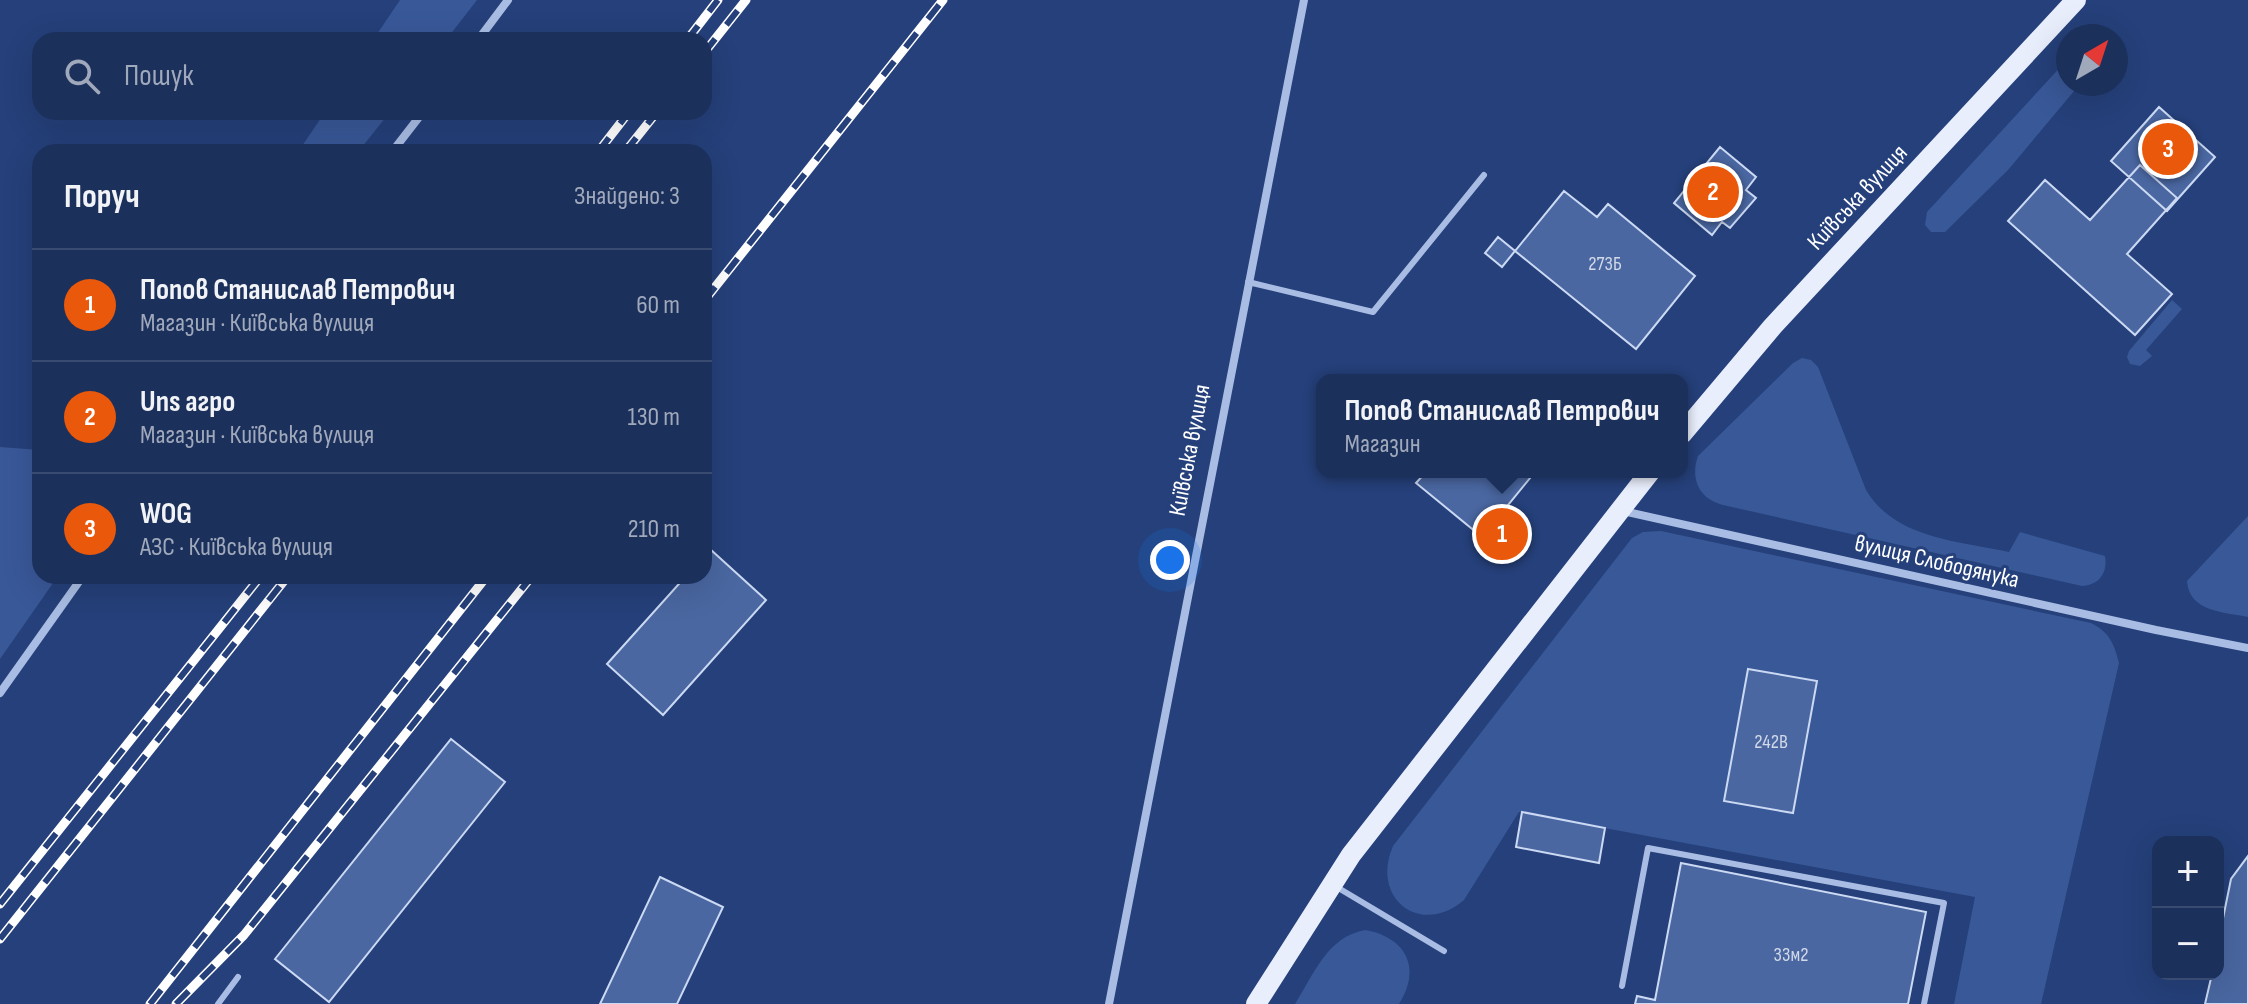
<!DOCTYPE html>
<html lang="uk">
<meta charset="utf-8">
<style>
:root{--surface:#1c305c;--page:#293c65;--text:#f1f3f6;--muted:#a0a9bb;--line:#3a4b72;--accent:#ea580c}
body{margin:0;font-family:"Sofia Sans Condensed",sans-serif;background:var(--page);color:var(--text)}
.controls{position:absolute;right:24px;bottom:24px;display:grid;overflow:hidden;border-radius:16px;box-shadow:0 8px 32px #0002}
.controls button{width:72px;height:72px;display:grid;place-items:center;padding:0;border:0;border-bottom:2px solid var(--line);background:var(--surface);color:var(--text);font:40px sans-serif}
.compass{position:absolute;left:2056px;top:24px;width:72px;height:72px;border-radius:50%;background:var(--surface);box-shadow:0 8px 32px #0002;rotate:39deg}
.you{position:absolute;left:1170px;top:560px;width:28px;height:28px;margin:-20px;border:6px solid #fff;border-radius:50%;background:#1a73e8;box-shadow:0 0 0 12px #1a73e833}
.badge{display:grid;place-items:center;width:52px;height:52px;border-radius:50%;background:var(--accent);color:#fff;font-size:26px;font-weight:700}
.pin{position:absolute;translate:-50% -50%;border:4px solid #fff;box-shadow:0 2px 8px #0006}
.popup{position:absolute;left:1316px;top:374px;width:372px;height:104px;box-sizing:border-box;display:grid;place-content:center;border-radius:16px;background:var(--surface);filter:drop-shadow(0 2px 6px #0005);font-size:26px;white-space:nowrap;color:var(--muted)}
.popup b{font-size:30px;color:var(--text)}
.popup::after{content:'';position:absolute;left:50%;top:100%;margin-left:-16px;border:16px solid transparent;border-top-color:var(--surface)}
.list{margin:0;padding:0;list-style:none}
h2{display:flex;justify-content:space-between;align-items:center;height:104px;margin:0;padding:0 32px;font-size:34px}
h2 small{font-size:26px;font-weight:400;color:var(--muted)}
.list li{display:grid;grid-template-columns:52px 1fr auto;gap:24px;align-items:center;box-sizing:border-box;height:112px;padding:0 32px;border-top:2px solid var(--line)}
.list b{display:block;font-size:30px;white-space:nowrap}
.list p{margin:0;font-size:26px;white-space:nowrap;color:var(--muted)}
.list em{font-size:26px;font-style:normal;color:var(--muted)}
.icon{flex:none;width:44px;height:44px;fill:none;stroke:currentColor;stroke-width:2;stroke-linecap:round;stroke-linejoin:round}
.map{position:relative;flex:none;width:2248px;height:1004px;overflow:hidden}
.search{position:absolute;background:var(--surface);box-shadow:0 8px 32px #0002;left:32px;top:32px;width:680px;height:88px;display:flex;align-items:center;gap:20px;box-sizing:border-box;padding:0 28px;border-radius:24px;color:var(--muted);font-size:30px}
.panel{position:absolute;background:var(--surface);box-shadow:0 8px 32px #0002;left:32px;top:144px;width:680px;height:440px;border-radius:24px}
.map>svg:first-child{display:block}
.grass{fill:#395898}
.building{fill:#4a67a1;stroke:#cbd9f3;stroke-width:2}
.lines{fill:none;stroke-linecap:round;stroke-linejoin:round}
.lane{stroke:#a9bde4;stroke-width:6}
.street{stroke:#a9bde4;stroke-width:8}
.primary{stroke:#e9eefc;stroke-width:20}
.rail-casing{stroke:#fff;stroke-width:9}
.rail{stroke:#25407a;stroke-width:6;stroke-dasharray:18;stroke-linecap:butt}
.labels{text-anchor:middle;stroke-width:6;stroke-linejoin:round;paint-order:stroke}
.number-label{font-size:20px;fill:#d2d9e8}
.street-label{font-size:24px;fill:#fff;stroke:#25407a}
</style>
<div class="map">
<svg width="2248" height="1004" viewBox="0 0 2248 1004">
<rect width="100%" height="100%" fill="#25407a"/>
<path class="grass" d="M400 0H477L446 40H373Z
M2065 62H2068V84H2080L2008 170 1945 232H1931L1925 225 1927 212Z
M325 112H390L358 152H298Z
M2172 300 2182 309 2146 350 2152 356 2140 366 2130 364 2127 357 2129 351Z
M1802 358 1811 360 1818 367 1866 490C1895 539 1959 541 2009 552L2020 532 2105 556C2108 573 2099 585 2082 586L1723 505C1699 499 1690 479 1698 456L1793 363Z
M0 447 40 450V576H58L0 659Z
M2248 516V617C2224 612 2189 612 2187 581Z
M1661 531 2091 623C2109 632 2114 643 2119 663L2041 1004H1954L1975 897 1519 812 1464 900C1421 937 1370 899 1393 846L1632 538 1643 532Z
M1365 930C1406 937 1422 968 1399 1004H1295C1314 974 1327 937 1365 930Z"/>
<path class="building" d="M2159 107 2215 157 2167 211 2111 161Z
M1720 147 1756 177 1746 190 1756 198 1730 228 1722 222 1712 235 1674 203Z
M2140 165 2177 198 2127 254 2172 294 2135 335 2008 221 2045 180 2090 220Z
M1564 191 1597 217 1608 204 1695 276 1636 349 1515 251Z
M1498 237 1515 251 1502 267 1485 253Z
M1426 472H1535L1482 537 1416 483Z
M710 549 766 600 663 715 607 664 686 576H704V556Z
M1748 669 1817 681 1793 813 1724 801Z
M451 739 505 782 329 1002 275 959Z
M1522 812 1605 828 1599 863 1516 847Z
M2248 856V1004H2205L2212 974H2218V943L2231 879Z
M1681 863 1926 912 1908 1004H1635L1637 996 1655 1000Z
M660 877 723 907 677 1004H600Z"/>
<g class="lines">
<path class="lane" d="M1248 282 1373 312 1484 175
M1335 886 1444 951
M1622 986 1648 848 1944 903 1924 1004
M218 1004 238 977"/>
<path class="street" d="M478 40 508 0
M392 152 423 112
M1623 511 2156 630 2248 648
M0 693 83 576
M1109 1004 1304 0"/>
<path class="primary" d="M1682 434 1773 326 2076 0
M1256 1004 1351 855 1650 472"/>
<g class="rail-casing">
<path id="rail" d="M687 40 718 0
M704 53 746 0
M598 152 629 112
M625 152 657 112
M704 301 943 0
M0 904 261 576
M0 939 288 576
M150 1004 487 576
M176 1004 244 935 532 576"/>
</g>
<use href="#rail" class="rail"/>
</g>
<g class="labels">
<g class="number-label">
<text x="1605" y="270">273Б</text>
<text x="1771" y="748">242В</text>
<text x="1791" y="961">33м2</text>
</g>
<g class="street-label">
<text transform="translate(1857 197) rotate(-47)" y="8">Київська вулиця</text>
<text transform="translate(1189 450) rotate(-79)" y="8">Київська вулиця</text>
<text transform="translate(1937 561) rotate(13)" y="8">вулиця Слободянука</text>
</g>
</g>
</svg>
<div class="controls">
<button>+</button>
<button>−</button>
</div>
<svg class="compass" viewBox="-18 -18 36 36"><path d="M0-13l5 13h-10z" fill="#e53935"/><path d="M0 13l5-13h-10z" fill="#a0a9bb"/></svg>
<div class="you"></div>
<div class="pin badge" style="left:1502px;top:534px">1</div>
<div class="popup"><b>Попов Станислав Петрович</b>Магазин</div>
<div class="pin badge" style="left:1713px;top:192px">2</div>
<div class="pin badge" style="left:2168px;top:149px">3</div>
<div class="search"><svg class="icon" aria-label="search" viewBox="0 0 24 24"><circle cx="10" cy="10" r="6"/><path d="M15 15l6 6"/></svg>Пошук</div>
<section class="panel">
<h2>Поруч<small>Знайдено: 3</small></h2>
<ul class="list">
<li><span class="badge">1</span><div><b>Попов Станислав Петрович</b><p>Магазин · Київська вулиця</p></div><em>60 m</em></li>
<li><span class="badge">2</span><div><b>Uns агро</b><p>Магазин · Київська вулиця</p></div><em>130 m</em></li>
<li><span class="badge">3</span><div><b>WOG</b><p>АЗС · Київська вулиця</p></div><em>210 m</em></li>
</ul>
</section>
</div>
